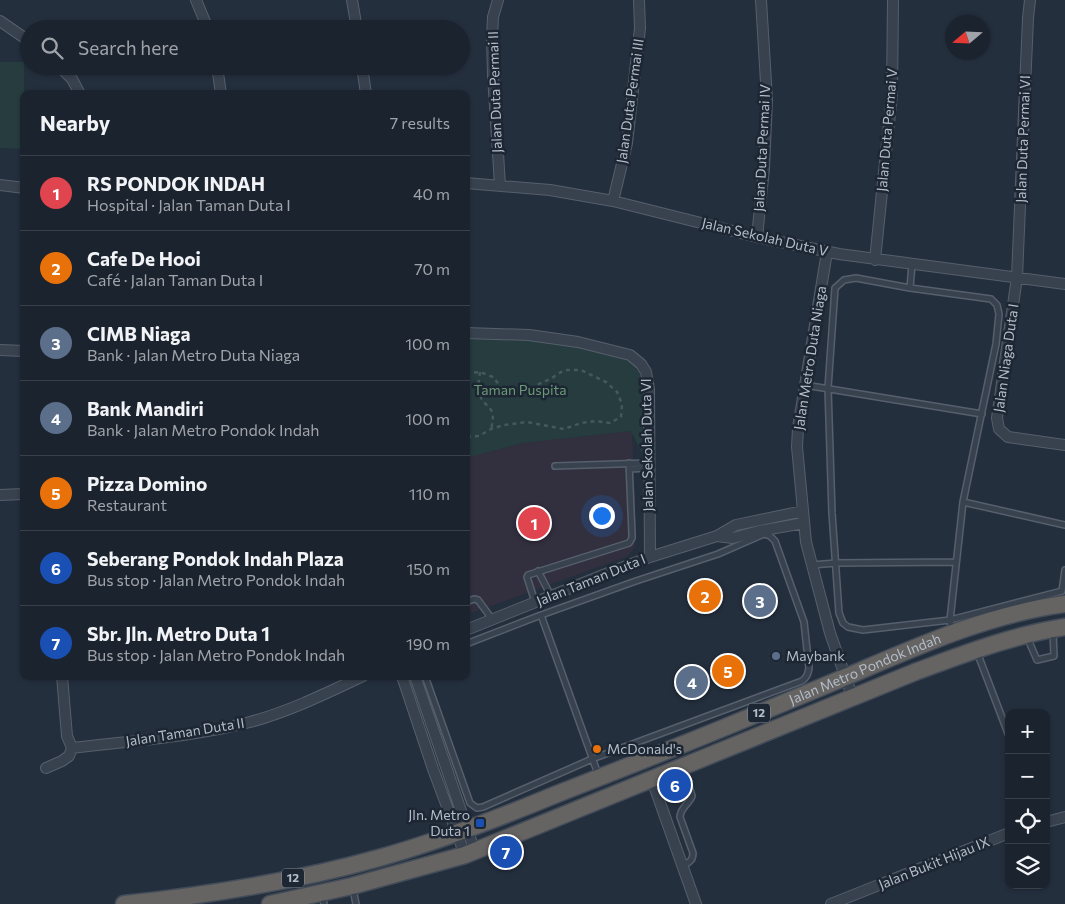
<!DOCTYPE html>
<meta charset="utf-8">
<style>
:root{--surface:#1b232e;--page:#282f3a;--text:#f1f3f6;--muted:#a0a4aa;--line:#39404a;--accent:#b45309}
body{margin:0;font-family:Commissioner,sans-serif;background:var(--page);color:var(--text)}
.controls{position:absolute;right:15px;bottom:15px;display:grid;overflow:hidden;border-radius:10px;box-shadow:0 1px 4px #0004}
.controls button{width:45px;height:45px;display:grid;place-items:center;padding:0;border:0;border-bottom:1px solid var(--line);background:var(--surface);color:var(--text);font:25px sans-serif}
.compass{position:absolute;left:945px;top:15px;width:45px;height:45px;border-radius:50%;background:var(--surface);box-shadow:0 1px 4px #0004;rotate:251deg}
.you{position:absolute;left:601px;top:515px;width:18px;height:18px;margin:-12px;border:4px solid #fff;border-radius:50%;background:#1a73e8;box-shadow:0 0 0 8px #1a73e833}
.badge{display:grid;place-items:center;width:32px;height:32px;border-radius:50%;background:var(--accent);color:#fff;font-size:16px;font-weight:700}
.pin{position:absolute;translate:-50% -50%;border:2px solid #fff;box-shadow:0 1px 5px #0006}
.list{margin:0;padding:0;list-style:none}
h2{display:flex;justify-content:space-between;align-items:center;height:65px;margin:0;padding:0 20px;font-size:21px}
h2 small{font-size:16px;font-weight:400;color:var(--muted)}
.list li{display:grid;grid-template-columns:32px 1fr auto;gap:15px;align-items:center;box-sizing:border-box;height:75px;padding:0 20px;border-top:1px solid var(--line)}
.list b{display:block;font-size:19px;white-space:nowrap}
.list p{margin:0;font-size:16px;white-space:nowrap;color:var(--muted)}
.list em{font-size:16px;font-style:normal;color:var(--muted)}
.icon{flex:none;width:28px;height:28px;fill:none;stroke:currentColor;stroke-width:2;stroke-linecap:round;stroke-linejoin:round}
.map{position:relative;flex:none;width:1065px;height:904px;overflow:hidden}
.search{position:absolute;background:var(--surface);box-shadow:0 1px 4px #0004;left:20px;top:20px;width:450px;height:55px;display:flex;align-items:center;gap:12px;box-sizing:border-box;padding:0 18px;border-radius:28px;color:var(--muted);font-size:19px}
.panel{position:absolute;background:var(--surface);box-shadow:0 1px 4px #0004;left:20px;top:90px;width:450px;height:590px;border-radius:10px}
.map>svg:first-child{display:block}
.medical{fill:#32303f}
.green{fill:#263c3f}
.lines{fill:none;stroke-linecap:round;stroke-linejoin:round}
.service-casing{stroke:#565f6c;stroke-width:8}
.minor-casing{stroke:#565f6c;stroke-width:12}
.trunk-casing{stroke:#434c59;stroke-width:19}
.path{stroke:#44595c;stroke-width:2.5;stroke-dasharray:4 4;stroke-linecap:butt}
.service{stroke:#38414e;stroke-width:5}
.minor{stroke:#38414e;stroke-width:10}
.trunk{stroke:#656462;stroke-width:16}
.service-dot{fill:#5c6f8a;stroke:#1d2633;stroke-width:2}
.food-dot{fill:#e8710a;stroke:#1d2633;stroke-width:2}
.transit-dot{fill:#1a4fb4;stroke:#1d2633;stroke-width:2}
.labels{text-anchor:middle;stroke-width:5;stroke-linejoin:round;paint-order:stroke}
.shield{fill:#1d2633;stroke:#878f9c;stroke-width:1}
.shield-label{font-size:12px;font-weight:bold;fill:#b4bcc9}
.street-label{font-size:14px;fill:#b4bcc9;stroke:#1d2633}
.park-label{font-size:14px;fill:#6b9a76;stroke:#1d2633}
.poi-label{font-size:14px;fill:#b4bcc9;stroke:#1d2633;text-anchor:start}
</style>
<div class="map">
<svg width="1065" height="904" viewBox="0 0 1065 904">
<rect width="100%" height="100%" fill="#242f3e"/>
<path class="medical" d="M632 431 636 537 635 546 632 551 627 556 620 559 466 615V458L523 443Z"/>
<path class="green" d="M0 62H24V149L0 148Z
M466 334 529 336 629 355 648 389 647 463 631 431 523 443 466 458Z"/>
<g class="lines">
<g class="service-casing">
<path id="service" d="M910 288 912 264
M805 385 982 414
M555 466 648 463
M630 469 649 468
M963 502 1065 525
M812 565 836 563 956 562
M538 571 551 596
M466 602 474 599 478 600 492 619
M535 602 527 577 528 575 629 543 632 538V534L629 463
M541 615 598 774
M952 631 950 620 963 502 996 344 999 314 997 305 991 299 910 288 856 278 844 280 835 288 828 388 832 513 839 613 843 623 848 627 863 630 950 620 1062 591 1065 570
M1027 637 1037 660 1054 656 1053 632
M977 652 1009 736
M425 676 470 803 477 808 483 807 592 759 802 681C807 677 808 674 809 668L804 622 775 541 770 536 764 534 718 554 636 581 541 615 466 644
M683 866C689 862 693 861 693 853L680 817C680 808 689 804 692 796L684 769
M353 889 356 904
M322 894 324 904"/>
</g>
<g class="minor-casing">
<path id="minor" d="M196 0 208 29
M352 0 357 29
M498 0 493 17 492 37 493 75 500 185
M1030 0 1028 18 1017 277 997 418 999 429 1008 437 1065 445
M0 21 29 41
M59 66 72 79 80 94
M217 66 221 94
M362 66 366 94
M466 183 550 190 613 201 757 237 839 254 1065 284
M0 185 24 188
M613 201 627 143 640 28 639 0
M757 237 764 168 767 99 761 0
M827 252 798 428 797 447 806 542 830 633 849 687 853 697
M875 260 892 94 893 0
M466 333 529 335 578 342 630 355 641 364 646 372 649 389 650 557
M0 350 24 351
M0 495 24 494
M717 536 733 538 759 531 804 523
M466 630 618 569 650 557 717 536 736 525 803 511
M62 676 67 736 72 748C131 741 192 737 250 722 288 712 327 693 363 676
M402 676 433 769 465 855
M415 676 475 852
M46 768 62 761 69 756 72 748
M652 780 696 904
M1046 822 1065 817
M831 904 1009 833"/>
</g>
<g class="trunk-casing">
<g id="trunk">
<path id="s1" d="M124 904C209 895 297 881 379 858 440 841 499 818 557 794 616 771 675 748 733 724 771 708 810 692 848 676 918 646 989 614 1065 604"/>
<path d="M270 904 352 886 465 855 915 672C964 654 1013 635 1065 627"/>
</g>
</g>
<path class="path" d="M480 372C479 378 478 386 479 392 483 410 498 403 491 429
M466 373 480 372 493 377 501 387 511 392 526 390 552 378 564 370H581L606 382 617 392 622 404 621 417 610 423 596 421 581 423 564 429 527 422 504 425 491 429 479 436 466 437"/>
<use href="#service" class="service"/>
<use href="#minor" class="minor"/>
<use href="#trunk" class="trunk"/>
</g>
<circle class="service-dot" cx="776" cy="656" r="5"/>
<circle class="food-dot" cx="597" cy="749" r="5"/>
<rect class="transit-dot" x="475" y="818" width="10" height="10" rx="2.5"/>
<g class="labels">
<g class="shield">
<rect x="748" y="703.5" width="22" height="19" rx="4"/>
<rect x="282" y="868.5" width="22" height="19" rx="4"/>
</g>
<g class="shield-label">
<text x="759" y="717">12</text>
<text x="293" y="882">12</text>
</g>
<g class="street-label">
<text transform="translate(495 92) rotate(-92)" y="5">Jalan Duta Permai II</text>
<text transform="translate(630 101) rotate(-82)" y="5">Jalan Duta Permai III</text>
<text transform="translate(887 130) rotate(-85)" y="5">Jalan Duta Permai V</text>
<text transform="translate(1023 139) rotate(-88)" y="5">Jalan Duta Permai VI</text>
<text transform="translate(762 148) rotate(-87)" y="5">Jalan Duta Permai IV</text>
<text transform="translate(765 237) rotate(13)" y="5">Jalan Sekolah Duta V</text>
<text transform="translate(810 358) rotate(-81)" y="5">Jalan Metro Duta Niaga</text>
<text transform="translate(1006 358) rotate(-82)" y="5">Jalan Niaga Duta I</text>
<text transform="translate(647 445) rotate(-91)" y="5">Jalan Sekolah Duta VI</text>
<text transform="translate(591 580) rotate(-22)" y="5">Jalan Taman Duta I</text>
<text dy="5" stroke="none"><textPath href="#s1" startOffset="781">Jalan Metro Pondok Indah</textPath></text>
<text transform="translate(185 732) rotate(-9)" y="5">Jalan Taman Duta II</text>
<text transform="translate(934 863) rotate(-22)" y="5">Jalan Bukit Hijau IX</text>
</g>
<g class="park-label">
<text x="520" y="395">Taman Puspita</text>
</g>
<g class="poi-label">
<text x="786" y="661">Maybank</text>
<text x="607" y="754">McDonald's</text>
<text x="470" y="820" text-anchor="end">Jln. Metro<tspan x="470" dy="16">Duta 1</tspan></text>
</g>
</g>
</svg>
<div class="controls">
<button>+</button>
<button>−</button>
<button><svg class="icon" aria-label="locate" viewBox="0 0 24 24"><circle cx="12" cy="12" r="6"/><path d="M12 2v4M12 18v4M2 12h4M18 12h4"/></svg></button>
<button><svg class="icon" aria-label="layers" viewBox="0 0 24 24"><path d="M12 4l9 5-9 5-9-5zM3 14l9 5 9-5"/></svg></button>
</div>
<svg class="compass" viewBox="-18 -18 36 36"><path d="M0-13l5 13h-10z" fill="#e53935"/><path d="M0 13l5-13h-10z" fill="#a0a4aa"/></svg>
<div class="you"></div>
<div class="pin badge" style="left:534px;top:523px;background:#e0444e">1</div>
<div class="pin badge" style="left:705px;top:596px;background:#e8710a">2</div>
<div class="pin badge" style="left:760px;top:601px;background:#5c6f8a">3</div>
<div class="pin badge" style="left:692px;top:682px;background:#5c6f8a">4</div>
<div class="pin badge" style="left:728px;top:671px;background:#e8710a">5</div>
<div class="pin badge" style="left:675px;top:785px;background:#1a4fb4">6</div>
<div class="pin badge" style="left:506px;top:852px;background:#1a4fb4">7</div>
<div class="search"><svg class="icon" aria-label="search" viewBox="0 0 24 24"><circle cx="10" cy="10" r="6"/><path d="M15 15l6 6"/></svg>Search here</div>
<section class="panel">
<h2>Nearby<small>7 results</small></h2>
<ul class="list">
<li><span class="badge" style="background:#e0444e">1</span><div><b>RS PONDOK INDAH</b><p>Hospital · Jalan Taman Duta I</p></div><em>40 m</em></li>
<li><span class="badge" style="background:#e8710a">2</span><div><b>Cafe De Hooi</b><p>Café · Jalan Taman Duta I</p></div><em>70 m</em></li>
<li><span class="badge" style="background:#5c6f8a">3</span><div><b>CIMB Niaga</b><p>Bank · Jalan Metro Duta Niaga</p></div><em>100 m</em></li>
<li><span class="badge" style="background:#5c6f8a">4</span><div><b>Bank Mandiri</b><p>Bank · Jalan Metro Pondok Indah</p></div><em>100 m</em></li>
<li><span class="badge" style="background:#e8710a">5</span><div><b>Pizza Domino</b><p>Restaurant</p></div><em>110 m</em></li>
<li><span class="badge" style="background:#1a4fb4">6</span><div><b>Seberang Pondok Indah Plaza</b><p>Bus stop · Jalan Metro Pondok Indah</p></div><em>150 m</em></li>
<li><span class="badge" style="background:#1a4fb4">7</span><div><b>Sbr. Jln. Metro Duta 1</b><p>Bus stop · Jalan Metro Pondok Indah</p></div><em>190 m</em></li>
</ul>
</section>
</div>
